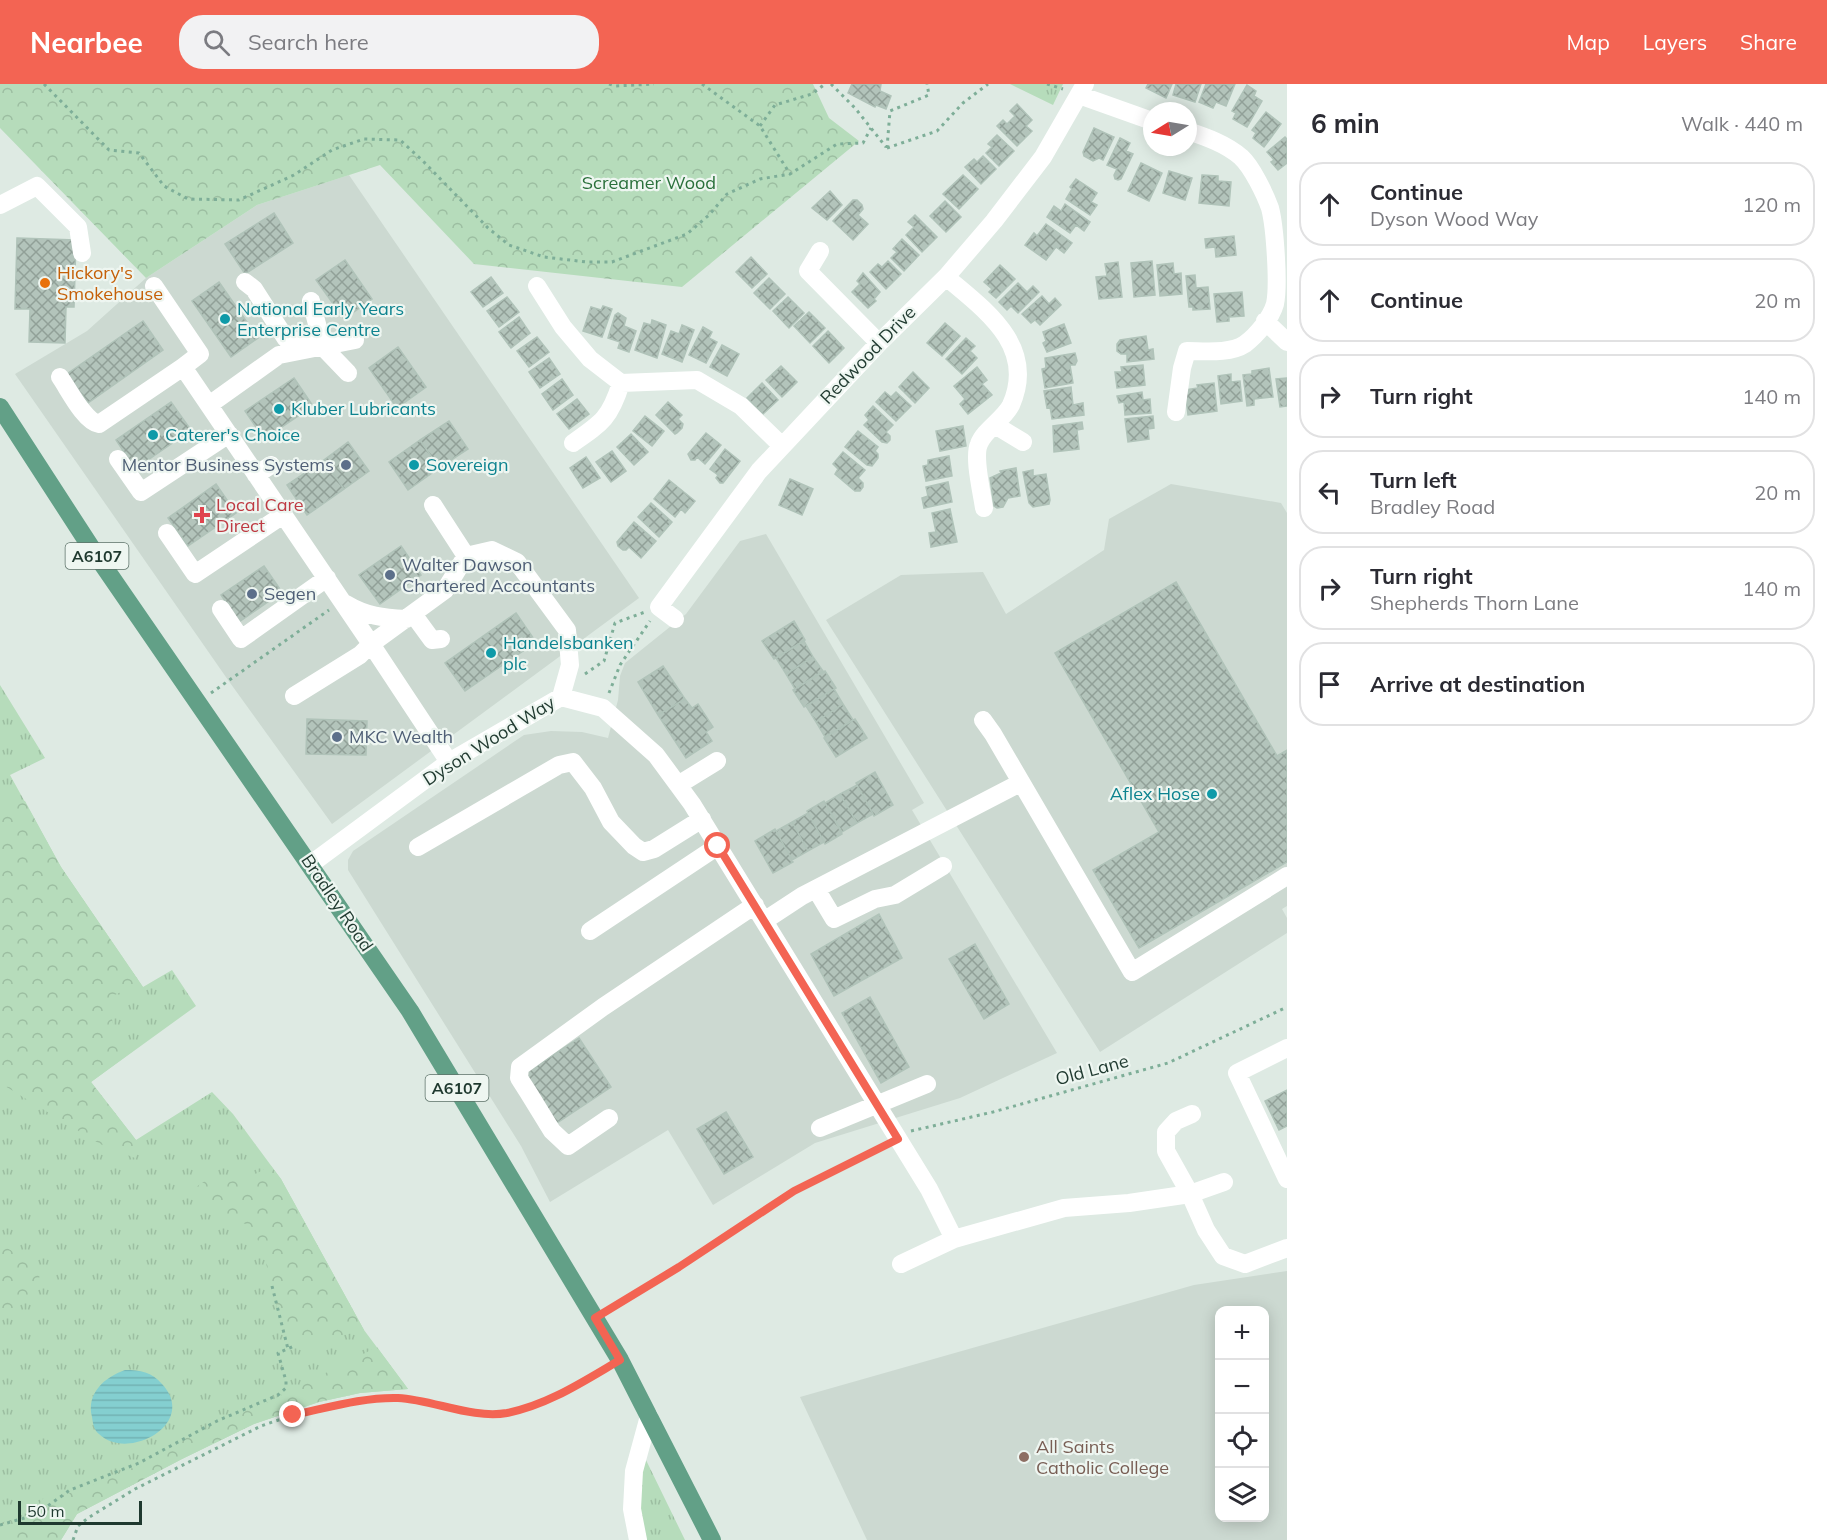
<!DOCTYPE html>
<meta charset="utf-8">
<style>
:root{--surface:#fff;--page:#f2f2f3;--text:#2b2b33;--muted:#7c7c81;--line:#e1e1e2;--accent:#f36453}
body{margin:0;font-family:Mulish,sans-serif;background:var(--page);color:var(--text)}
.controls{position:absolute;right:18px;bottom:18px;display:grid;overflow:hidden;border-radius:12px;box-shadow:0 3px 15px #0003}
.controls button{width:54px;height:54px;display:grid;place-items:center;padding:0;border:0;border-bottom:2px solid var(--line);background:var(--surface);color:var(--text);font:30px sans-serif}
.compass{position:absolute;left:1143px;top:18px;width:54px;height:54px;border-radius:50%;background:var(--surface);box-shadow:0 3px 15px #0003;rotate:259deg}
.scale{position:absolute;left:18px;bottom:15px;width:124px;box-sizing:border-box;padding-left:6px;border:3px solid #1f392f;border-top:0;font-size:16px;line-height:21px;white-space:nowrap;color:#1f392f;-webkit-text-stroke:4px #eef6f1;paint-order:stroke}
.stop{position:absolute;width:18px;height:18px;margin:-14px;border:4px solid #f36453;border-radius:50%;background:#fff}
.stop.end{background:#f36453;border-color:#fff;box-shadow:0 2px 6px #0008}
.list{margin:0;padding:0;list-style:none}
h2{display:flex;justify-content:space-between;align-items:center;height:78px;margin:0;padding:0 24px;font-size:26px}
h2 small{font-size:20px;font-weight:400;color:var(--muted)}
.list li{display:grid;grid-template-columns:39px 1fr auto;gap:18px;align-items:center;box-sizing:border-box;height:84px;margin:0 12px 12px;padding:0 12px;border:2px solid var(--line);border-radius:24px}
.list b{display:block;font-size:22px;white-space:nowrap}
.list p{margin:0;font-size:20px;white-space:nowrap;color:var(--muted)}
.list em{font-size:20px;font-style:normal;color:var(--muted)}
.icon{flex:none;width:33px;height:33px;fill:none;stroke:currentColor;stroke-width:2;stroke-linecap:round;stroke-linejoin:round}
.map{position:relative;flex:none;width:1287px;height:1456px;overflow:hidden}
header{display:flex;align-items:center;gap:36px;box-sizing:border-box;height:84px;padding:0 30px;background:var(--accent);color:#fff}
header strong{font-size:28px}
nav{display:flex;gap:33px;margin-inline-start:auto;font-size:21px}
.search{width:420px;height:54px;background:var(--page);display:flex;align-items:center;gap:15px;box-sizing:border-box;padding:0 21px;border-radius:24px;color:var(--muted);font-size:22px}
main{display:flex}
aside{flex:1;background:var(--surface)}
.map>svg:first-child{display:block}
.built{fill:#ccd9d1;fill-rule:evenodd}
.grass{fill:url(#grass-tufts)}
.forest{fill:url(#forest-crowns)}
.water{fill:url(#water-rules)}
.building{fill:url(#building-cross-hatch);stroke:#b0c3b9;stroke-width:1.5}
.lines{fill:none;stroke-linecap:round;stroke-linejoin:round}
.path{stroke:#7eae98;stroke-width:3;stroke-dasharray:3 4.5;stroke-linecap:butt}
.minor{stroke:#fff;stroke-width:18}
.major{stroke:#62a087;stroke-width:18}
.route{stroke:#f36453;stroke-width:8}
.food-dot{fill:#e8710a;stroke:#eef6f1;stroke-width:2}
.culture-dot{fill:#0f9aa8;stroke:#eef6f1;stroke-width:2}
.service-dot{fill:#5c6f8a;stroke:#eef6f1;stroke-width:2}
.health-dot{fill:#e0444e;stroke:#eef6f1;stroke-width:2}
.education-dot{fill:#8d6e63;stroke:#eef6f1;stroke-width:2}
.labels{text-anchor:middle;stroke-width:4.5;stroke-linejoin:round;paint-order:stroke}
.shield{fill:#eef6f1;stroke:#5d7269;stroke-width:1.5}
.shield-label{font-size:16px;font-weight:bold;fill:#1f392f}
.park-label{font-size:18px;fill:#2a703b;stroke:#eef6f1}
.food-label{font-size:18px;fill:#c56008;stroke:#eef6f1;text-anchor:start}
.culture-label{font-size:18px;fill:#0d838f;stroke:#eef6f1;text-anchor:start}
.street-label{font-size:18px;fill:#1f392f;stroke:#eef6f1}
.service-label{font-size:18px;fill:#4e5e75;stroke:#eef6f1;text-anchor:start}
.health-label{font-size:18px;fill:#be3a42;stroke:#eef6f1;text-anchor:start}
.education-label{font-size:18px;fill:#785e54;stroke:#eef6f1;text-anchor:start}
</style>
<header>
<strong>Nearbee</strong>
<div class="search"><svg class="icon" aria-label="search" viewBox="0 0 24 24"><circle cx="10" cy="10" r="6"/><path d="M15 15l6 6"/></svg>Search here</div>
<nav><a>Map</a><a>Layers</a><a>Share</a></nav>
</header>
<main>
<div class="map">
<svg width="1287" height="1456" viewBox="0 0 1287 1456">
<defs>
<pattern id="grass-tufts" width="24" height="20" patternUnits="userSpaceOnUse" patternTransform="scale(1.5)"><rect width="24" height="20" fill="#b6dcbb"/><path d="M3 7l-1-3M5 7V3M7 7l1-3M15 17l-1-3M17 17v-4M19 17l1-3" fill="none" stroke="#9cbea1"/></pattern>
<pattern id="forest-crowns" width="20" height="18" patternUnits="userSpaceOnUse" patternTransform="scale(1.5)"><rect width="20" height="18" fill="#b6dcbb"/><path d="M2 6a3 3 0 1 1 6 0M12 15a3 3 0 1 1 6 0" fill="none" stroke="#9cbea1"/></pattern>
<pattern id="water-rules" width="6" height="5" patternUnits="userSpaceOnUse" patternTransform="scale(1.5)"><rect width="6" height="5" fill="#84cfd0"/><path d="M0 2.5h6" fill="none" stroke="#72b2b3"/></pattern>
<pattern id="building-cross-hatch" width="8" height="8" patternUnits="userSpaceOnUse" patternTransform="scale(1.5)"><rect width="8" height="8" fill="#b3c4bb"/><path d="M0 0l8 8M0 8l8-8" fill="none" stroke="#91a098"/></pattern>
</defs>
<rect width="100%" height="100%" fill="#deeae3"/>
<path class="built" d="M349 91 639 514 332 740 228 596 15 290 87 247 146 194 257 121Z
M1171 400 1281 419 1287 429V822L1282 825 1287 834V849L1100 968 826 536 901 491 983 488 1006 530 1104 466 1109 435Z
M766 450 924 719 912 726 1057 969 960 1014 815 1059 713 1121 668 1046 550 1118 521 1062 348 786V776L353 767 524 651 551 647 582 648 608 654 618 616 620 592 625 579 686 530 740 457Z
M1287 1187V1456H867L800 1313 1194 1201ZM1264 1226V1434H1220V1226Z"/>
<path class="grass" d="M1010 0H1063L1053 21Z
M0 601 45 674 10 691 61 783 143 903 172 886 196 922 91 998 136 1056 212 1008 233 1030 281 1095 364 1246 408 1305 360 1309 319 1318 254 1340 182 1375 77 1430 61 1456H0Z
M645 1374 685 1456H646L638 1416Z"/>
<path class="forest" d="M0 0H813L829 34 859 57 682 203 474 180 380 81 257 121 146 194 0 44Z
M0 713 25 717 61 783 143 903 115 910 109 922 116 953 133 967 91 998 136 1056 135 1074 100 1060 0 999Z
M271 1082 281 1095 364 1246 316 1258 293 1257 280 1235 264 1171 252 1143 223 1130 193 1105 205 1097C230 1102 249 1094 271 1082Z
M0 1160 40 1183 39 1198 24 1216 0 1235Z
M377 1263 408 1305 360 1309 319 1318 254 1340 182 1375 77 1430 61 1456H0V1439L32 1430 45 1412H61L88 1403 146 1378 179 1357 214 1343 240 1327 266 1319Z"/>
<path class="water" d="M125 1286C140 1286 152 1288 162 1300 199 1340 127 1378 99 1350 94 1346 93 1340 92 1333 86 1309 105 1293 125 1286Z"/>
<path class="building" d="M852 0H881L880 7 891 12 886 25 876 21 875 23 848 9Z
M1148 0H1172L1166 14 1146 4Z
M1176 0H1201L1195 18 1173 11Z
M1206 0H1235L1226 22 1216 18 1213 24 1199 18Z
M1247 1 1256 7 1254 12 1262 17 1247 43 1233 35 1236 29 1232 27Z
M1017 20 1032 36 1026 42 1032 47 1017 62 997 42 1003 36 1007 40 1015 32 1010 27Z
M1266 28 1281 40 1264 63 1253 54 1256 49 1252 46Z
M1094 44 1114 53 1103 76 1099 74 1093 77 1084 72 1083 68Z
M997 51 1014 67 999 82 986 69 992 63 988 60Z
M1285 53 1287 55V79L1278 86 1271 78 1274 76 1267 68Z
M1120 54 1130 59 1126 67 1133 70 1121 95 1118 96 1115 95 1114 91 1117 85 1107 81Z
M983 72 996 85 981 100 965 83 974 75 977 78Z
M1141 79 1162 89 1149 117 1128 107Z
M1169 87 1192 94 1185 116 1163 109Z
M963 91 978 105 959 125 943 110Z
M1202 91 1218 92V97L1231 98 1229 122 1199 119Z
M1076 95 1097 109 1091 118 1097 121 1090 131 1066 115 1072 105 1070 103Z
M830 107 842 121 827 136 812 124Z
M853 116H857L862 121 863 125 858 131 868 140 853 156 833 137Z
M945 117 961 133 946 148 930 132Z
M1065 120 1090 138 1084 147 1076 141 1070 149 1047 133 1054 122 1061 127Z
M274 129 293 159 245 190 225 160Z
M915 131 937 153 922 168 906 151 914 143 908 138Z
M1046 140 1072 159 1064 169 1056 163 1046 176 1025 161 1034 149 1037 152Z
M1234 152 1236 171 1216 173 1215 163 1206 164 1205 155Z
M17 154 76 156 74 223H66L65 259 29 258 30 225H15Z
M902 155 919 171 904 187 891 174 897 168 893 165Z
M751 173 767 190 752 204 736 188Z
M345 176 372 215 344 235 316 196Z
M888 177 901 190 886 205 870 188 878 180 882 183Z
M1152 177 1155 211 1134 213 1131 179Z
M1118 178 1122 213 1099 215 1096 193 1107 192 1105 180Z
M1173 179 1174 190 1181 189 1182 210 1160 212 1157 181Z
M1000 181 1015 195 996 214 989 208 992 205 984 198Z
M863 189 880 208 874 215 876 217 868 224 852 208 860 200 857 197Z
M1195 191 1196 204 1208 203 1210 225 1193 226V223H1189L1186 192Z
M491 193 503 209 483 223 471 208Z
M769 194 785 210 770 225 754 209Z
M219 198 258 254 231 273 192 217Z
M1018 199 1027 208 1033 202 1039 208 1018 229 1011 222 1007 226 999 218Z
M1242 208 1244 232 1229 233V237L1217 238 1214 210Z
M1042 212 1049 220 1055 214 1061 221 1040 241 1035 236 1031 239 1022 230Z
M507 213 519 228 499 243 487 227Z
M788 213 804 229 789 244 773 227Z
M603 222 612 225 602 253 583 247 591 223 601 226Z
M809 228 825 244 810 259 794 242Z
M618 229 626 234 624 242 636 247 629 268 618 264 620 258 608 254 615 231Z
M519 233 530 249 511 264 499 248Z
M652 236 666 241 657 274 635 266 644 239 651 241Z
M143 237 163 266 88 319 67 290Z
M945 239 960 252 942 272 927 259Z
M1064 240 1071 259 1047 268 1043 259 1046 257 1043 248Z
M682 241 694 246 682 278 662 270 671 247 679 250Z
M703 243 712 248 709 254 717 258 706 279 689 271Z
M828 247 844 264 829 279 813 262Z
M1146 252 1148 266 1153 265 1154 275 1127 278V270H1121L1117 267V260L1120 256Z
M537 253 549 268 529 283 517 267Z
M966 254 975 262 970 267 977 274 962 290 946 275Z
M722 261 739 270 727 292 710 283Z
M398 263 426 303 397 324 369 284Z
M1075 269 1077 277 1075 281H1070L1073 299 1045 304 1042 285 1046 284 1045 274Z
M549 274 560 290 540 304 529 288Z
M1143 281 1145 301 1117 304 1115 288H1122L1121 283Z
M781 282 797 298 782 313 766 296Z
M977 283 987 296 982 300 992 311 968 330 960 320 965 315 954 302Z
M1269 284 1273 313 1254 315V321L1247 322 1243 291 1252 290V287Z
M913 288 929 304 915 319 899 303Z
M1231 290V298L1240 297 1242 317 1221 320 1218 292Z
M294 294 313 322 264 355 245 327Z
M1287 294V322L1280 323 1276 295Z
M562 295 573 311 553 326 542 310Z
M762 299 778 316 763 330 747 314Z
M1214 299 1217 327 1188 331 1185 306 1198 304 1197 301Z
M1071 303 1073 321 1083 319 1084 331 1052 335 1050 323 1047 324 1044 307Z
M885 308 891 313 896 308 911 322 896 337 876 318Z
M1142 308 1143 316 1150 315 1151 329 1125 331 1124 318 1119 319 1117 312Z
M577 315 589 330 569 345 557 330Z
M171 318 191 346 135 385 116 356Z
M668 318 682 331 678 335 683 340 682 344 677 349 675 350 656 331Z
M873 322 893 341 886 348 890 352V356L887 359 882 358 864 341 869 336 865 331Z
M645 332 664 347 652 362 633 347Z
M1153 332 1154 344 1148 345 1149 355 1128 358 1125 335Z
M449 337 468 365 439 384 420 356Z
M1082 338 1083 345 1077 346 1079 365 1054 368 1053 342Z
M963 342 966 362 940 367 936 347Z
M858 347 878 363 875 367 878 370V374L872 382 867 381 845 363Z
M706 349 721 361 705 380 697 373 695 376H691L688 370Z
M631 350 648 368 634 381 617 363Z
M420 356 439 384 408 406 389 378Z
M348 358 369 387 344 405 324 376Z
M725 365 740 377 723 399H720L716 394 718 391 710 385Z
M612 367 626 387 611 398 596 378Z
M843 368 865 386 858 394 863 399V403L860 407H855L835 390 838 385 833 380Z
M949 372 952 392 926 397 923 382 928 381V376Z
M586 373 600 394 583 404 570 384Z
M324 376 344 405 307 431 287 401Z
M1016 384 1020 412 1008 414 1003 423 997 424 994 422 990 394 1001 389 1000 387Z
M1033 386V392L1046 390 1050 416 1049 420 1033 423 1029 419 1023 388Z
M790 395 813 405 802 431 779 421Z
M669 396 695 417 685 429 681 425 675 433 654 415Z
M948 398 952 418 924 424 922 414 928 412 926 403Z
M216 400 236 429 188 462 168 434Z
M651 419 672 438 659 453 638 433Z
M950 425 957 458 931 463 929 449 936 448 932 429Z
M634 438 656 457 641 474 629 463 626 466H623L618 462 617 458Z
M401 462 421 491 380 520 359 491Z
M264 482 282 508 239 538 221 511Z
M1176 498 1277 672 1287 666V778L1139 864 1093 786 1159 748 1055 569Z
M516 529 536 558 465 607 445 579Z
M794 537 805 556 774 575 762 557Z
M804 557 813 573 786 590 776 574Z
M813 573 823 587 795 605 786 590Z
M663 582 685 615 658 631 638 598Z
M825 587 836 604 804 623 793 606Z
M834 605 843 620 816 638 806 622Z
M685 615 692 624 698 620 713 643 706 648 712 657 686 674 658 631Z
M843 620 853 636 825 653 816 638Z
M307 635 367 637 366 671 306 670Z
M855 635 867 654 836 673 824 654Z
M875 688 893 721 874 732 856 699Z
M857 701 873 730 857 739 840 710Z
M840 710 857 739 842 748 825 719Z
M824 717 842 750 825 760 807 727Z
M808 729 824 758 808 767 792 738Z
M792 738 808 767 792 776 776 747Z
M775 745 793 778 773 789 755 757Z
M879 830 902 874 834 912 811 870Z
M975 860 1009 920 984 935 949 875Z
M870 913 909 983 881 999 842 929Z
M579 954 611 1003 554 1041 522 991Z
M1287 1006V1042L1279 1046 1265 1017Z
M726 1028 753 1073 724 1090 697 1045Z"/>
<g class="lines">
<path class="path" d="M44 0 109 66 139 69 164 102 188 115 239 116 294 91 332 66 364 55 400 56 422 76 488 144 509 161 544 173 587 178H612L687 150 709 131 727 110 760 95 790 90 837 60 863 59 871 44
M609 0 615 2 654 0
M702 0 760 42 790 90
M831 0 855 24 886 63
M1047 0 1063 5
M760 42 775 21 812 10 825 0
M887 64 937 47 963 19 988 0
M887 64 890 27 929 11 927 0
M585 590 604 577 615 539 645 528
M211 609 329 526
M609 609 620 581 650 537
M911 1047 993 1028 1168 979 1287 923
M272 1202 288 1265
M609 1226 679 1183 794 1107 884 1062
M0 1441 35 1431 70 1406 139 1379 217 1337 278 1311 286 1304V1297L278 1269 294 1262
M73 1456 78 1442 88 1434 135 1405 261 1342 293 1331 360 1317 398 1314 481 1329H505L537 1322 606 1284"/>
<path class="minor" d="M1079 11 1152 37
M0 121 37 102 78 143 82 169
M820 167 808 187 879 259
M946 193C985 226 1037 262 1011 321 1004 335 984 346 979 360 973 373 982 409 984 424
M245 198 254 205 286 255 315 261
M154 202 200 270 183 283
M537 202 563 243 590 275 621 299 697 296 741 322 782 362
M311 217 323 263 348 289
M1265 237 1287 258
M60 293C69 306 84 337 99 340L183 283 371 560 449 678
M209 321 279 271 355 256
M1176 328 1182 284 1187 267C1204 267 1230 270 1245 260 1257 251 1271 234 1275 220 1279 201 1275 143 1270 124 1265 110 1252 83 1241 73 1226 60 1206 53 1188 47
M995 341 1023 358
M573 359C602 339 610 334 621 299
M118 375 141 408 229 350
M256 391 271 381
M433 421 466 472
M167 449 195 490 283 431
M346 520C366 532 383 534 406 535
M221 525 241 555 327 494
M413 530 432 556 441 555
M675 535 659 523 759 387 879 259 946 193 994 137 1043 73 1085 0
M294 612 360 571 371 560 445 506 466 472 492 466 517 478 567 546 570 581 561 613
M983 636 993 650 1132 888 1287 792
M678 701 717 677
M418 763 559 681 573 678 593 704 611 738 634 762 643 768 654 765 702 735
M311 780 449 678 561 613 603 624 656 671 692 720 929 1105 954 1155 1064 1124 1129 1119 1190 1110 1206 1146 1223 1172 1245 1180 1287 1164
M816 805 834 835 875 815 895 811 943 782
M764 837 802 812 1020 699
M590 847 718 762
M1287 964 1237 989 1287 1095
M1192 1030 1176 1037 1166 1048V1067L1190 1110 1224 1098
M609 1034 568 1062 552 1047 528 1008 519 994 520 983 603 923 755 821
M820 1044 927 1000
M901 1180 954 1155
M638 1456 632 1425 634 1387 649 1332"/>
<path class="major" d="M0 323 94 468 410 927 620 1276 712 1456"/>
</g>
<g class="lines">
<path class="route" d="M293 1331C327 1324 363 1313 398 1314 434 1316 472 1335 507 1329 548 1321 584 1297 620 1276L595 1234 679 1183 794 1107 898 1055 718 762"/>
</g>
<circle class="food-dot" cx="45" cy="199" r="6"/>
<g class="culture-dot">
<circle cx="225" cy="235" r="6"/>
<circle cx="279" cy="325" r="6"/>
<circle cx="153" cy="351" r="6"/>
<circle cx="414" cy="381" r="6"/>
<circle cx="491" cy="569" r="6"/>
<circle cx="1212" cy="710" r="6"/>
</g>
<g class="service-dot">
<circle cx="346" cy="381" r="6"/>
<circle cx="390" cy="491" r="6"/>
<circle cx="252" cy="510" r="6"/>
<circle cx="337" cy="653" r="6"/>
</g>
<path class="health-dot" d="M199 422h6v6h6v6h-6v6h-6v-6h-6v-6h6z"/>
<circle class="education-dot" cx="1024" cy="1373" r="6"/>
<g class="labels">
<g class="shield">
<rect x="65.5" y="459" width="63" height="26" rx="4.5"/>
<rect x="425.5" y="991" width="63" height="26" rx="4.5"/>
</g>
<g class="shield-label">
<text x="97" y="478">A6107</text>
<text x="457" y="1010">A6107</text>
</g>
<g class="park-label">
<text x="649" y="105">Screamer Wood</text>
</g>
<g class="food-label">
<text x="57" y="195">Hickory's<tspan x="57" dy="21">Smokehouse</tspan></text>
</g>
<g class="culture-label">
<text x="237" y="231">National Early Years<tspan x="237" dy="21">Enterprise Centre</tspan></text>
<text x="291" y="331">Kluber Lubricants</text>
<text x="165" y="357">Caterer's Choice</text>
<text x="426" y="387">Sovereign</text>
<text x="503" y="565">Handelsbanken<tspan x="503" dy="21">plc</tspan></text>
<text x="1200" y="716" text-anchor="end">Aflex Hose</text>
</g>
<g class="street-label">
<text transform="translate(868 271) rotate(-46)" y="6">Redwood Drive</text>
<text transform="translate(489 657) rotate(-32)" y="6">Dyson Wood Way</text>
<text transform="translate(337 819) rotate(56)" y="6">Bradley Road</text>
<text transform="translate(1092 986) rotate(-15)" y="6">Old Lane</text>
</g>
<g class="service-label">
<text x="334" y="387" text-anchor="end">Mentor Business Systems</text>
<text x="402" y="487">Walter Dawson<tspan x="402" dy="21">Chartered Accountants</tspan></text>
<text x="264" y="516">Segen</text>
<text x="349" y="659">MKC Wealth</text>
</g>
<g class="health-label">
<text x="216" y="427">Local Care<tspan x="216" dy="21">Direct</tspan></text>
</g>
<g class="education-label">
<text x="1036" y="1369">All Saints<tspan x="1036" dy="21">Catholic College</tspan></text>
</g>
</g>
</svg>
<div class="controls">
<button>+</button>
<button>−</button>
<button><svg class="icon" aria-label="locate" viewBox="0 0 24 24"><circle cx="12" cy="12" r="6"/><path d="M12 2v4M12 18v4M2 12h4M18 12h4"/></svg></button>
<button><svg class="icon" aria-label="layers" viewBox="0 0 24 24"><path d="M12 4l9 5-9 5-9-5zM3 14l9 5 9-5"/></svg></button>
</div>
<svg class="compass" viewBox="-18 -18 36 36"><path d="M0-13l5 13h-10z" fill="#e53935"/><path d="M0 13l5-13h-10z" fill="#7c7c81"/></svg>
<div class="scale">50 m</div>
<div class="stop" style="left:718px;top:762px"></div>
<div class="stop end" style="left:293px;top:1331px"></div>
</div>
<aside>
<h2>6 min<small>Walk · 440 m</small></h2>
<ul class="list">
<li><svg class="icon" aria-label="ahead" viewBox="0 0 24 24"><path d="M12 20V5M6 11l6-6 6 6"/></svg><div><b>Continue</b><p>Dyson Wood Way</p></div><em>120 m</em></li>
<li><svg class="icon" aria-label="ahead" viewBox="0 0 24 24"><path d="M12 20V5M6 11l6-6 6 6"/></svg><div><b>Continue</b></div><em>20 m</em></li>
<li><svg class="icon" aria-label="right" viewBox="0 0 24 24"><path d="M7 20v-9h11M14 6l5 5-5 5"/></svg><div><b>Turn right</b></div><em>140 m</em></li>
<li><svg class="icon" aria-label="left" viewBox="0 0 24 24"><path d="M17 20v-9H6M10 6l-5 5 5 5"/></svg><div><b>Turn left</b><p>Bradley Road</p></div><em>20 m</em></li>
<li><svg class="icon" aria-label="right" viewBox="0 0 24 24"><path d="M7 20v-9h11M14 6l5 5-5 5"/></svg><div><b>Turn right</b><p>Shepherds Thorn Lane</p></div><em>140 m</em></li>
<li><svg class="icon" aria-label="arrive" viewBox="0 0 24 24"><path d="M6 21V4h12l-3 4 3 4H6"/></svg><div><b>Arrive at destination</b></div></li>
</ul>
</aside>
</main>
